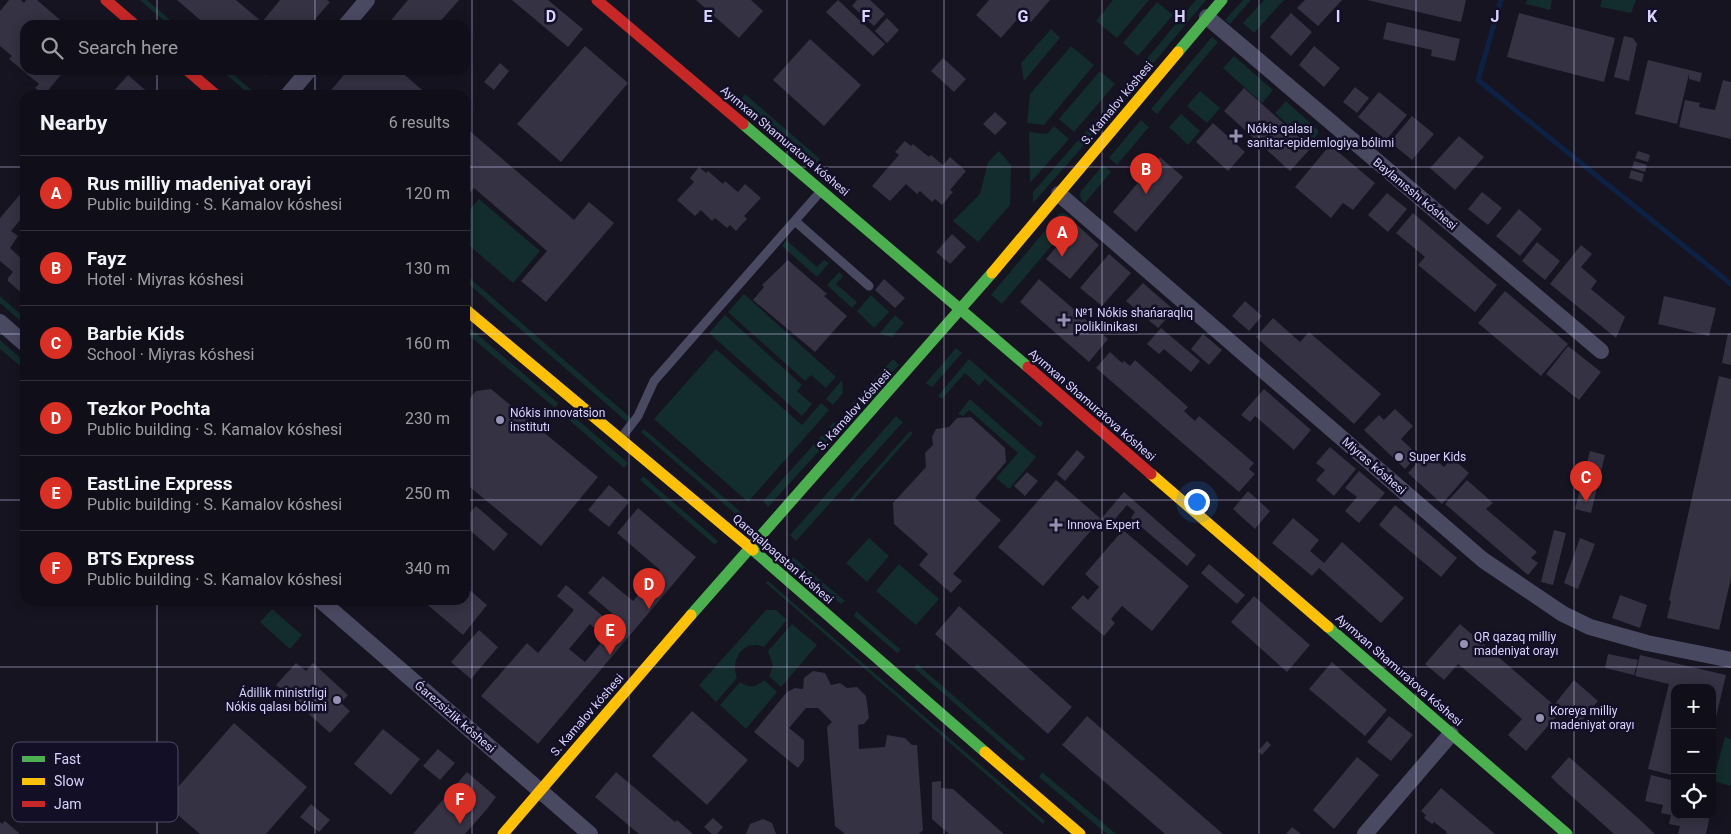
<!DOCTYPE html>
<meta charset="utf-8">
<style>
:root{--surface:#100f19;--page:#1e1d26;--text:#f1f3f6;--muted:#9c9ca2;--line:#302f38;--accent:#d93025}
body{margin:0;font-family:Roboto,sans-serif;background:var(--page);color:var(--text)}
.controls{position:absolute;right:15px;bottom:15px;display:grid;overflow:hidden;border-radius:10px;box-shadow:0 2px 12px #0003}
.controls button{width:45px;height:45px;display:grid;place-items:center;padding:0;border:0;border-bottom:1px solid var(--line);background:var(--surface);color:var(--text);font:25px sans-serif}
.you{position:absolute;left:1196px;top:501px;width:18px;height:18px;margin:-12px;border:4px solid #fff;border-radius:50%;background:#1a73e8;box-shadow:0 0 0 8px #1a73e833}
.badge{display:grid;place-items:center;width:32px;height:32px;border-radius:50%;background:var(--accent);color:#fff;font-size:16px;font-weight:700}
.pin{position:absolute;translate:-50% -41px;filter:drop-shadow(0 1px 2px #0008)}
.pin::after{content:'';position:absolute;top:26px;width:18px;height:15px;background:inherit;clip-path:polygon(0 0,100% 0,50% 100%)}
.list{margin:0;padding:0;list-style:none}
h2{display:flex;justify-content:space-between;align-items:center;height:65px;margin:0;padding:0 20px;font-size:21px}
h2 small{font-size:16px;font-weight:400;color:var(--muted)}
.list li{display:grid;grid-template-columns:32px 1fr auto;gap:15px;align-items:center;box-sizing:border-box;height:75px;padding:0 20px;border-top:1px solid var(--line)}
.list b{display:block;font-size:19px;white-space:nowrap}
.list p{margin:0;font-size:16px;white-space:nowrap;color:var(--muted)}
.list em{font-size:16px;font-style:normal;color:var(--muted)}
.icon{flex:none;width:28px;height:28px;fill:none;stroke:currentColor;stroke-width:2;stroke-linecap:round;stroke-linejoin:round}
.map{position:relative;flex:none;width:1731px;height:834px;overflow:hidden}
.search{position:absolute;background:var(--surface);box-shadow:0 2px 12px #0003;left:20px;top:20px;width:450px;height:55px;display:flex;align-items:center;gap:12px;box-sizing:border-box;padding:0 18px;border-radius:15px;color:var(--muted);font-size:19px}
.panel{position:absolute;background:var(--surface);box-shadow:0 2px 12px #0003;left:20px;top:90px;width:450px;height:515px;border-radius:15px}
.map>svg:first-child{display:block}
.green{fill:#132c2d}
.lines{fill:none;stroke-linecap:round;stroke-linejoin:round}
.stream{stroke:#0d2144;stroke-width:5}
.building{fill:#343243}
.lane{stroke:#4a4962;stroke-width:9}
.street{stroke:#4a4962;stroke-width:16}
.fast{stroke:#4caf50;stroke-width:11}
.slow{stroke:#ffc107;stroke-width:11}
.jam{stroke:#c62828;stroke-width:11}
.grid{fill:none;stroke:#d9d4ff;stroke-width:1;stroke-opacity:0.55}
.poi-dot{fill:#9591b1;stroke:#130f26;stroke-width:2}
.labels{text-anchor:middle;stroke-width:5;stroke-linejoin:round;paint-order:stroke}
.street-label{font-size:12px;fill:#d9d4ff;stroke:#130f26}
.poi-label{font-size:12px;fill:#d9d4ff;stroke:#130f26;text-anchor:start}
.key{fill:#130f26;stroke:#4e4a67;stroke-width:1}
.key-label{font-size:14px;fill:#d9d4ff}
.grid-label{font-size:16px;text-anchor:middle;font-weight:bold;fill:#d9d4ff;stroke:#130f26;stroke-width:5;stroke-linejoin:round;paint-order:stroke}
</style>
<div class="map">
<svg width="1731" height="834" viewBox="0 0 1731 834">
<rect width="100%" height="100%" fill="#161421"/>
<path class="green" d="M140 0H147L176 25H169Z
M1113 0H1149L1117 38 1096 21Z
M1196 0H1206L1151 66 1145 61Z
M1243 0H1251L1230 24 1225 20Z
M1264 0H1284L1254 33 1243 23Z
M1527 0H1552L1550 10 1526 4Z
M1602 0H1636L1631 13 1600 7Z
M1157 2 1173 15 1138 56 1123 43Z
M1051 29 1060 38 1024 81 1021 63Z
M1212 37 1218 42 1157 114 1151 109Z
M1071 46 1094 65 1044 125 1027 123 1030 94Z
M1234 56 1273 90 1262 103 1223 68Z
M221 70H228L254 92 250 95Z
M1100 71 1115 84 1074 132 1059 119Z
M1123 89 1129 94 1033 203V192Z
M1200 91 1220 108 1207 123 1187 106Z
M745 94 820 159 815 165 741 100Z
M1286 101 1318 130V134L1309 144 1275 113Z
M1181 114 1200 131 1188 145 1169 127Z
M1141 120 1149 127 1117 165 1109 158Z
M1054 126 1069 139 1030 183 1029 132 1047 134Z
M999 151 1011 165 1010 205 978 242 953 221 980 194 988 162Z
M1103 165 1111 172 1084 204 1080 196 1081 191Z
M479 199 540 251 513 283 465 242V215Z
M1064 213 1074 219 1002 304 991 295 1059 214Z
M786 240 817 267 824 260 829 263 817 277 782 246Z
M839 272 843 276 836 284 857 302 852 308 827 285Z
M465 274 631 418 627 422 465 281Z
M744 294 836 377 826 388 811 375 805 381 728 312Z
M871 295 889 312 874 328 857 311Z
M0 296 25 318V325L0 303Z
M725 315 802 385 797 391 812 404 802 416 709 333Z
M895 315 904 323 892 337 879 334Z
M465 324 558 403 555 408 465 332Z
M0 340 25 362V370L0 349Z
M956 348 962 353 932 387 926 383Z
M716 349 802 425 821 403 829 410 748 502 654 419Z
M893 359 899 365 858 409 852 404Z
M969 359 1043 423 1040 427 985 379 979 386 965 373 942 399 938 396Z
M842 380 843 393 833 405 826 399Z
M970 399 1036 457 1009 489 996 478 1018 453 969 410 963 416 958 414Z
M571 414 628 463 624 468 567 418Z
M896 416 903 422 796 541 790 535Z
M834 422 840 428 768 507 763 501Z
M644 429 742 513 739 517 641 432Z
M910 431 913 433 852 502 849 500Z
M643 476 718 541 715 545 640 480Z
M869 538 889 556 867 582 846 563Z
M793 557 845 601 841 604 791 561Z
M899 564 939 599 916 625 876 591Z
M768 581 1045 821 1043 824 766 583Z
M272 609 302 635 290 649 260 622Z
M766 610H776L787 620 764 647C743 638 730 660 737 678L716 702 699 685Z
M856 611 901 650 897 653 854 616Z
M792 624 817 645 781 687 769 676 773 666 768 651Z
M917 664 1026 759 1021 761 914 668Z
M764 680 777 692 746 729 720 705 740 682C749 688 756 688 764 680Z
M1725 737 1731 739V786L1713 781Z
M1042 772 1116 834H1107L1039 777Z"/>
<g class="lines">
<path class="stream" d="M1501 0 1478 80 1731 284"/>
</g>
<path class="building" d="M9 0H21L24 3 26 0H37L66 25H25V70H65L44 95 35 88 39 84 9 59 12 56 0 46V11Z
M177 0H236L262 22 280 0H327L330 2 310 25H206Z
M408 0H459L437 25H387Z
M512 0H548L583 29 568 47Z
M696 0H751L763 11 739 38Z
M838 0 885 44 873 56 826 12Z
M857 0H870L885 14 874 26 852 6Z
M989 0H1050L1031 22 1022 14 1001 38 976 15Z
M1305 0H1342L1318 26 1297 8Z
M1367 0H1466L1461 22Z
M1291 13 1312 32 1291 56 1270 37Z
M1519 13 1615 38 1604 82 1507 57Z
M887 18 899 30 887 43 875 31Z
M1387 22 1460 39 1455 61 1431 56 1432 50 1383 39Z
M1624 36 1633 38 1637 44 1629 81 1614 77Z
M810 39 861 85 824 126 773 80Z
M585 46 628 83 561 162 517 124Z
M1314 46 1340 68 1324 87 1299 65Z
M943 58 966 79 954 92 931 71Z
M1648 60 1702 73 1700 82 1689 79V74L1677 124 1635 114Z
M500 63 509 71 494 90 484 82Z
M259 70H271L266 76Z
M348 70H399L428 95H327Z
M128 75 151 95H110Z
M1723 80 1731 82V139L1679 127 1685 100 1700 103 1699 107 1715 110Z
M1355 87 1369 98 1357 113 1343 102Z
M1244 88 1311 148 1290 171 1224 111Z
M1379 92 1407 115 1386 140 1358 117Z
M995 112 1007 123 995 135 983 124Z
M1412 116 1434 134 1412 160 1390 142Z
M1213 123 1245 152 1228 171 1196 142Z
M465 127 574 220 589 202 614 223 546 302 521 281 547 251 474 188 469 194 465 190Z
M1459 136 1484 157 1455 190 1430 168Z
M905 141 911 146 913 144 929 157 931 155 943 165 950 157 966 171 950 190 953 192 942 205 935 199 932 202 920 191 917 194 906 184 890 201 872 186 899 155 895 152Z
M1330 145 1375 183 1353 210 1343 203 1331 218 1295 187Z
M1638 151 1650 155 1648 162 1635 158Z
M1160 157 1183 177 1136 232 1113 212Z
M1634 161 1647 165 1645 172 1632 168Z
M699 167 706 173 708 171 723 184 725 181 738 192 745 184 761 198 744 216 747 219 736 231 730 225 727 228 715 218 712 221 701 210 695 216 677 200 694 182 690 178Z
M1631 170 1644 174 1642 182 1629 178Z
M23 191 25 193V214L11 231 18 236 10 248 23 260 25 258V296L8 281V278L13 272 0 261V218Z
M1482 192 1502 208 1488 225 1468 209Z
M1387 193 1407 209 1388 232 1368 215Z
M1519 209 1542 229 1520 256 1496 236Z
M1413 213 1497 285 1475 312 1418 265 1425 257 1396 233Z
M1076 224 1099 245 1070 279 1046 259Z
M952 234 966 247 950 264 936 252Z
M1537 242 1560 261 1545 280 1522 261Z
M1581 245 1592 254 1581 267 1597 281 1591 289 1625 317 1616 338 1550 284Z
M1109 254 1131 273 1102 306 1080 288Z
M788 260 827 294 824 296 847 316 815 352 753 300 764 287 762 285Z
M884 279 905 298 895 308 875 290Z
M1039 279 1108 339 1089 362 1020 302Z
M1143 283 1174 310 1158 328 1126 301Z
M1505 291 1568 344 1541 376 1478 323Z
M1664 296 1716 308 1709 336 1658 324Z
M1245 301 1262 316 1249 331 1232 316Z
M1273 318 1300 342 1309 332 1381 394 1354 424 1256 337Z
M1161 328 1200 361 1191 372 1164 349 1159 354 1147 344Z
M1728 333 1731 334V365L1722 363Z
M1203 334 1222 350 1209 365 1191 349Z
M1568 346 1601 372 1579 400 1546 374Z
M1110 352 1122 363 1124 361 1130 366 1135 360 1188 407 1184 411 1195 421 1199 416 1254 463 1249 469 1255 474 1239 492 1096 368Z
M1719 376 1731 379V578L1719 630 1667 618 1671 601 1669 600Z
M491 389 598 477 541 546 465 483V404L476 391Z
M1264 389 1311 430 1294 450 1255 416 1250 422 1241 415Z
M1395 409 1413 426 1401 439 1418 455 1405 469 1364 430 1379 415 1384 420Z
M971 417 1005 448 1006 462 975 498 1001 520 953 574 962 581 951 593 919 565 928 554 894 524 893 503 926 467 925 453 933 445 932 437 936 429 949 427 957 418Z
M1330 447 1356 469 1334 496 1316 480 1325 470 1316 463Z
M1077 450 1085 457 1065 481 1057 474Z
M1590 451 1605 455 1591 513 1575 509Z
M1427 452 1444 467 1452 458 1469 473 1442 504 1408 473Z
M1359 471 1385 493 1359 523 1345 511 1357 497 1345 488Z
M1027 472 1038 481 1025 496 1014 486Z
M1056 480 1101 519 1043 586 998 547Z
M1467 480 1493 503 1486 509 1537 552 1531 558 1538 563 1528 575 1445 504Z
M609 485 629 502 609 527 588 510Z
M1248 491 1270 511 1255 529 1233 509Z
M1124 492 1196 555 1187 566 1131 518 1135 512 1127 505 1109 526 1101 519Z
M1395 505 1457 558 1441 577 1379 525Z
M476 506 508 534 494 551 465 526V518Z
M638 508 696 557 538 744 481 696 527 643 538 653 574 610 557 596 566 585 612 624 603 635 590 624 569 649 585 662 620 620 588 593 603 576 633 601 660 570 617 533Z
M1293 518 1319 540 1310 551 1324 563 1342 542 1404 598 1381 623 1319 568 1312 576 1272 543Z
M1123 530 1189 586 1152 631 1122 606 1111 619 1115 623 1104 636 1071 608 1083 595 1088 600 1099 587 1085 574Z
M1554 530 1566 533 1553 585 1541 582Z
M1580 538 1595 544 1578 589 1564 583Z
M1209 564 1245 595 1237 604 1201 573Z
M465 586 487 605 463 635 422 600H465Z
M1620 595 1647 605 1640 628 1612 618Z
M1254 596 1310 645 1287 672 1231 622Z
M959 606 1072 707 1048 734 935 634Z
M1460 624 1554 705 1574 680 1598 701 1578 725 1561 711 1526 751 1508 735 1522 719 1489 690 1458 664 1444 680 1425 664Z
M479 630 498 647 471 679 451 662Z
M1608 654 1638 660 1634 675 1605 668Z
M1640 655 1726 675 1713 730 1712 688H1675V776L1648 769 1669 684 1635 676Z
M1332 662 1387 710 1365 736 1309 689Z
M296 663 306 671 313 663 348 695 341 703 350 711 330 733 276 685Z
M813 671 825 673 831 685 840 683 847 688 857 687 866 696 869 718 864 724 858 725 859 749 885 747 887 735 905 738 912 745H917L923 830 919 834H845L835 826 827 727 832 722 818 708H806L789 728 804 740V760L798 768 754 732 787 692 795 688 803 689 804 678Z
M692 711 748 760 707 805 652 756Z
M1087 716 1223 834H1165L1069 751 1062 745Z
M1389 716 1413 735 1391 761 1367 742Z
M234 723 307 787 266 834H200L164 803Z
M383 729 420 759 391 795 354 764Z
M1267 741 1271 745 1262 755 1258 751Z
M438 749 455 763 440 780 423 766Z
M1357 757 1379 775 1334 829 1313 810Z
M1569 757 1639 819 1655 834H1614L1558 784 1551 777Z
M467 772 496 797 487 809 465 834H413Z
M616 772 675 822 677 820 693 834H639L595 797Z
M1651 775 1675 781V815H1710L1706 834H1678L1680 826 1669 824 1671 815 1661 813 1663 805 1645 801Z
M941 781V788L953 789 1004 834H949L932 819V782Z
M1441 788 1495 834H1446L1447 832 1434 822 1432 824 1424 818 1426 815 1421 811Z
M311 804 330 820 319 832 300 817Z
M713 818 723 827 717 834H712L704 827Z
M763 819 772 823 776 834H746L750 824Z
M5 821 20 834H0V822L2 824Z
M1292 827 1301 834H1286Z"/>
<g class="lines">
<path class="lane" d="M795 221 869 286
M621 438 638 416 654 381 821 191"/>
<path class="street" d="M1207 17 1601 351
M346 25 367 0
M288 95 309 70
M1059 194 1483 560 1563 614 1590 627 1647 643 1731 660
M0 322 25 344
M320 600 590 834
M1365 834 1451 734"/>
<path class="fast" d="M1178 52 1222 0
M743 124 1028 367
M753 550 985 752
M691 615 992 273
M1328 627 1567 834"/>
<path class="slow" d="M992 273 1178 52
M465 309 753 550
M1151 474 1328 627
M985 752 1080 834
M503 834 691 615"/>
<path class="jam" d="M106 0 135 25
M597 0 743 124
M187 70 216 95
M1028 367 1151 474"/>
</g>
<path class="grid" d="M157 0V25M315 0V25M472 0V834M629 0V834M787 0V834M944 0V834M1102 0V834M1259 0V834M1416 0V834M1574 0V834M157 70V95M315 70V95M0 167H25M465 167H1731M0 334H25M465 334H1731M0 500H25M465 500H1731M157 600V834M315 600V834M0 667H1731"/>
<g class="poi-dot">
<path d="M1233.5 128.5h5v5h5v5h-5v5h-5v-5h-5v-5h5z"/>
<path d="M1061.5 312.5h5v5h5v5h-5v5h-5v-5h-5v-5h5z"/>
<circle cx="500" cy="420" r="5"/>
<circle cx="1399" cy="457" r="5"/>
<path d="M1053.5 517.5h5v5h5v5h-5v5h-5v-5h-5v-5h5z"/>
<circle cx="1464" cy="644" r="5"/>
<circle cx="337" cy="700" r="5"/>
<circle cx="1540" cy="718" r="5"/>
</g>
<g class="labels">
<g class="street-label">
<text transform="translate(1117 103) rotate(-50)" y="4">S. Kamalov kóshesi</text>
<text transform="translate(785 141) rotate(40)" y="4">Ayımxan Shamuratova kóshesi</text>
<text transform="translate(1415 194) rotate(40)" y="4">Baylanısshı kóshesi</text>
<text transform="translate(1092 405) rotate(41)" y="4">Ayımxan Shamuratova kóshesi</text>
<text transform="translate(854 410) rotate(-48)" y="4">S. Kamalov kóshesi</text>
<text transform="translate(1374 466) rotate(41)" y="4">Miyras kóshesi</text>
<text transform="translate(783 559) rotate(41)" y="4">Qaraqalpaqstan kóshesi</text>
<text transform="translate(1399 670) rotate(41)" y="4">Ayımxan Shamuratova kóshesi</text>
<text transform="translate(587 715) rotate(-49)" y="4">S. Kamalov kóshesi</text>
<text transform="translate(455 717) rotate(41)" y="4">Ǵarezsizlik kóshesi</text>
</g>
<g class="poi-label">
<text x="1247" y="133">Nókis qalası<tspan x="1247" dy="14">sanitar-epidemlogiya bólimi</tspan></text>
<text x="1075" y="317">№1 Nókis shańaraqlıq<tspan x="1075" dy="14">poliklinikası</tspan></text>
<text x="510" y="417">Nókis innovatsion<tspan x="510" dy="14">institutı</tspan></text>
<text x="1409" y="461">Super Kids</text>
<text x="1067" y="529">Innova Expert</text>
<text x="1474" y="641">QR qazaq milliy<tspan x="1474" dy="14">madeniyat orayı</tspan></text>
<text x="327" y="697" text-anchor="end">Ádillik ministrligi<tspan x="327" dy="14">Nókis qalası bólimi</tspan></text>
<text x="1550" y="715">Koreya milliy<tspan x="1550" dy="14">madeniyat orayı</tspan></text>
</g>
</g>
<rect x="12" y="742" width="166" height="80" rx="8" class="key"/>
<rect x="22" y="756" width="23" height="6" fill="#4caf50"/>
<rect x="22" y="778" width="23" height="7" fill="#ffc107"/>
<rect x="22" y="801" width="23" height="6" fill="#c62828"/>
<g class="key-label">
<text x="54" y="764">Fast</text>
<text x="54" y="786">Slow</text>
<text x="54" y="809">Jam</text>
</g>
<g class="grid-label">
<text x="551" y="22">D</text>
<text x="708" y="22">E</text>
<text x="866" y="22">F</text>
<text x="1023" y="22">G</text>
<text x="1180" y="22">H</text>
<text x="1338" y="22">I</text>
<text x="1495" y="22">J</text>
<text x="1652" y="22">K</text>
</g>
</svg>
<div class="controls">
<button>+</button>
<button>−</button>
<button><svg class="icon" aria-label="locate" viewBox="0 0 24 24"><circle cx="12" cy="12" r="6"/><path d="M12 2v4M12 18v4M2 12h4M18 12h4"/></svg></button>
</div>
<div class="you"></div>
<div class="pin badge" style="left:1062px;top:257px">A</div>
<div class="pin badge" style="left:1146px;top:194px">B</div>
<div class="pin badge" style="left:1586px;top:502px">C</div>
<div class="pin badge" style="left:649px;top:609px">D</div>
<div class="pin badge" style="left:610px;top:655px">E</div>
<div class="pin badge" style="left:460px;top:824px">F</div>
<div class="search"><svg class="icon" aria-label="search" viewBox="0 0 24 24"><circle cx="10" cy="10" r="6"/><path d="M15 15l6 6"/></svg>Search here</div>
<section class="panel">
<h2>Nearby<small>6 results</small></h2>
<ul class="list">
<li><span class="badge">A</span><div><b>Rus milliy madeniyat orayi</b><p>Public building · S. Kamalov kóshesi</p></div><em>120 m</em></li>
<li><span class="badge">B</span><div><b>Fayz</b><p>Hotel · Miyras kóshesi</p></div><em>130 m</em></li>
<li><span class="badge">C</span><div><b>Barbie Kids</b><p>School · Miyras kóshesi</p></div><em>160 m</em></li>
<li><span class="badge">D</span><div><b>Tezkor Pochta</b><p>Public building · S. Kamalov kóshesi</p></div><em>230 m</em></li>
<li><span class="badge">E</span><div><b>EastLine Express</b><p>Public building · S. Kamalov kóshesi</p></div><em>250 m</em></li>
<li><span class="badge">F</span><div><b>BTS Express</b><p>Public building · S. Kamalov kóshesi</p></div><em>340 m</em></li>
</ul>
</section>
</div>
